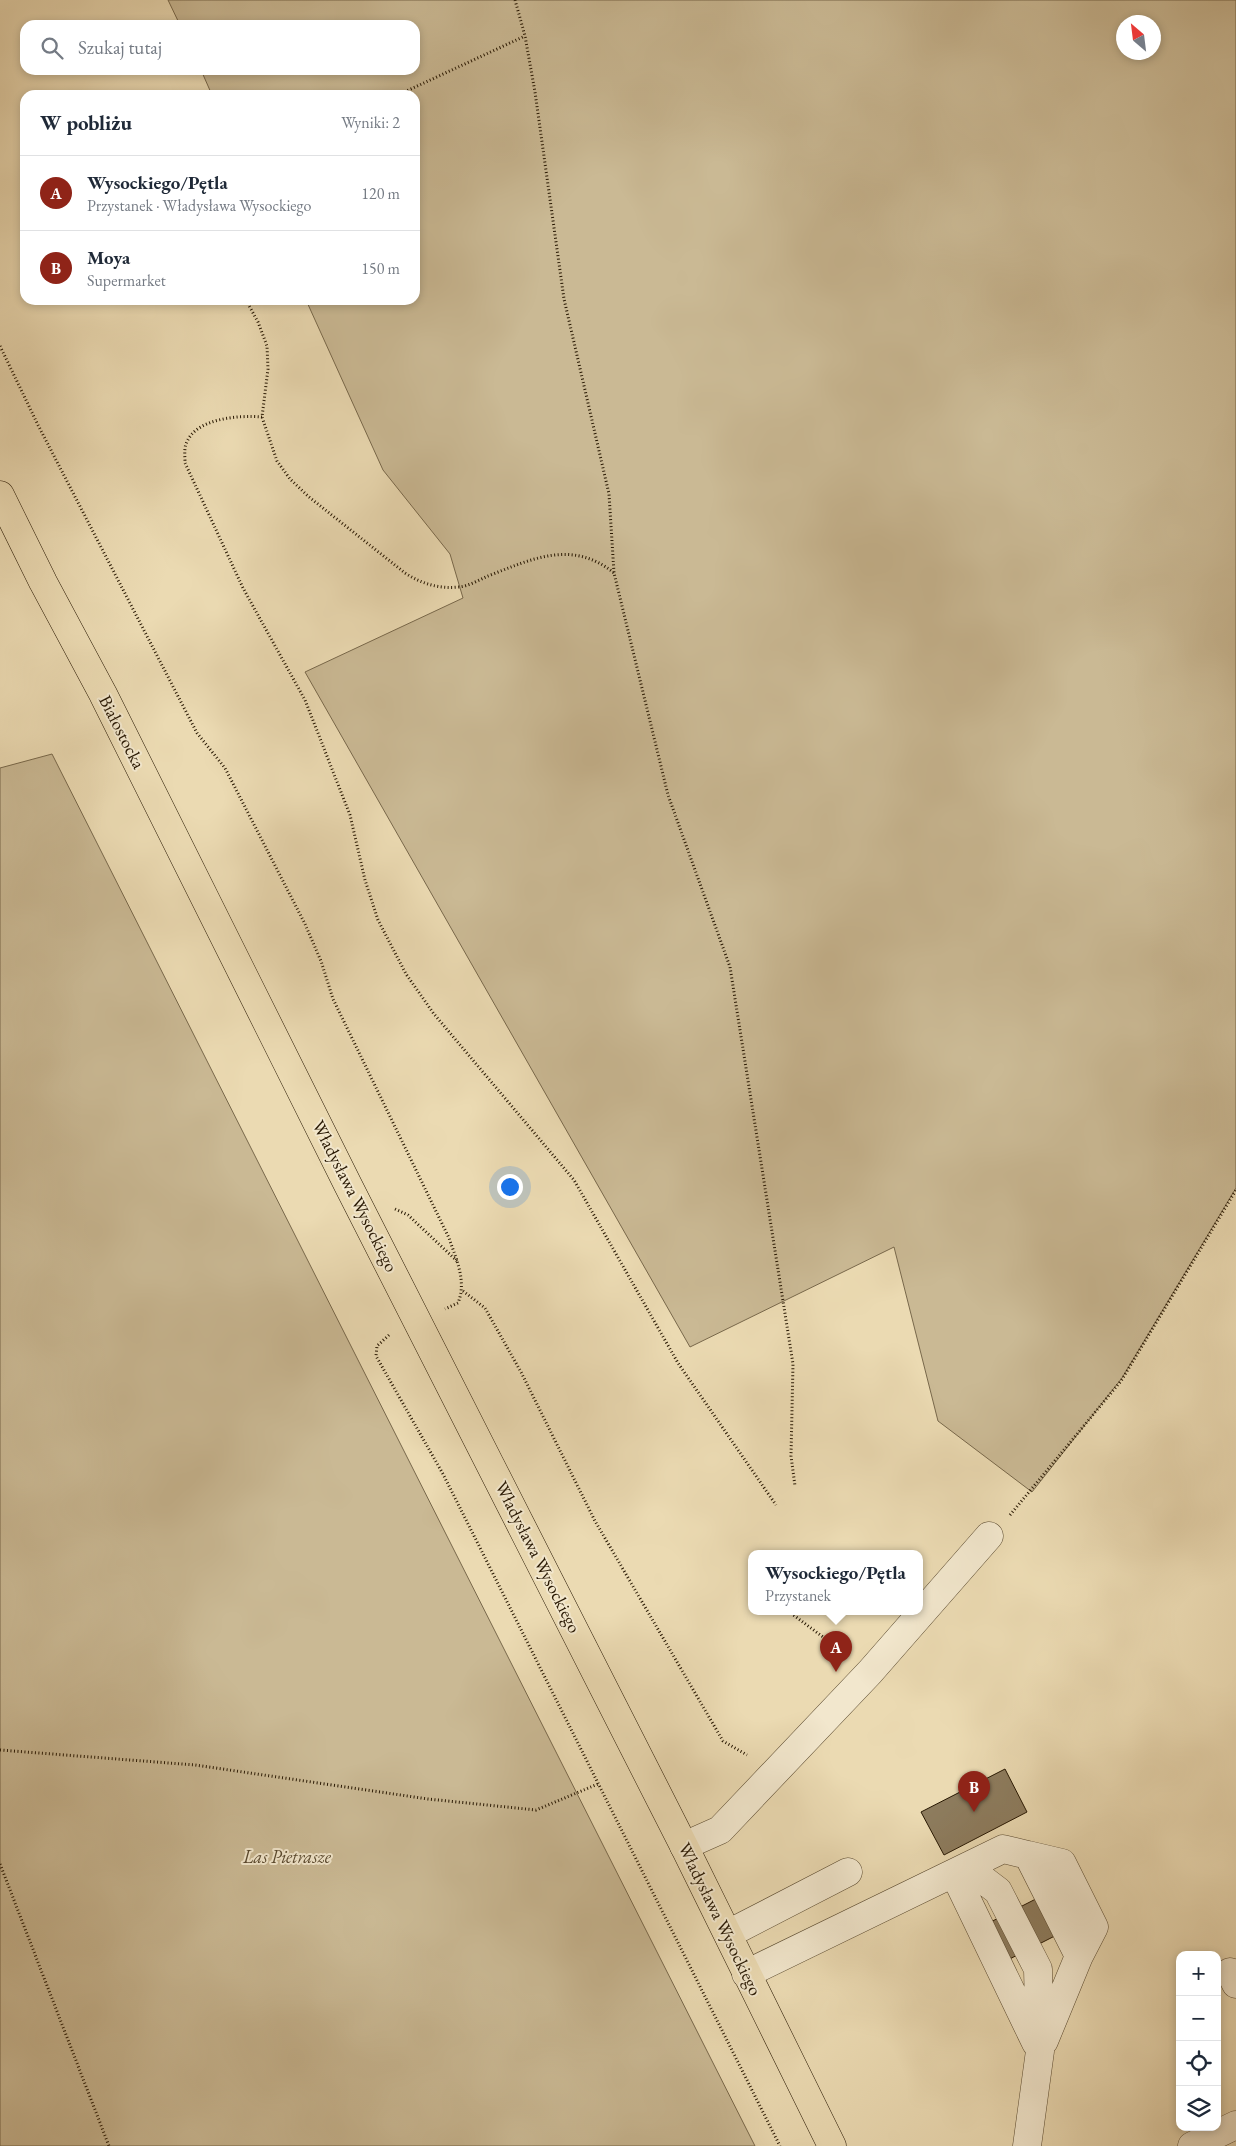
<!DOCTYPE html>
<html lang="pl">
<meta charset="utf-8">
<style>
:root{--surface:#fff;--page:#f2f2f3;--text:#1f2937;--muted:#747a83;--line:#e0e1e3;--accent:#8f2418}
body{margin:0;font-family:"EB Garamond",serif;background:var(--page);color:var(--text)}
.controls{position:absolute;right:15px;bottom:15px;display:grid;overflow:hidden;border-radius:10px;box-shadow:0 2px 8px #0003}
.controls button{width:45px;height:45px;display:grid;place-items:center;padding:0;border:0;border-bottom:1px solid var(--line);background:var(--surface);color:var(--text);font:25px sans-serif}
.compass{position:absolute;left:1116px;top:15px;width:45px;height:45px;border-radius:50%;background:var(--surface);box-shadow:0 2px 8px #0003;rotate:332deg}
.you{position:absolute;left:509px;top:1186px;width:18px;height:18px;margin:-12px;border:4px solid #fff;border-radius:50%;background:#1a73e8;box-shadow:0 0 0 8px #1a73e833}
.badge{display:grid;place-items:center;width:32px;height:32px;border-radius:50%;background:var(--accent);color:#fff;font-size:16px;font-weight:700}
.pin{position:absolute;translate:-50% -41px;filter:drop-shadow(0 1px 2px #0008)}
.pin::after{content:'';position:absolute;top:26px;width:18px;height:15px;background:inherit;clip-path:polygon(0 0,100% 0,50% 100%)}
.popup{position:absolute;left:748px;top:1550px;width:175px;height:65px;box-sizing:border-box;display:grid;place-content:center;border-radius:10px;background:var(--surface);filter:drop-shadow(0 1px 4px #0005);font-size:16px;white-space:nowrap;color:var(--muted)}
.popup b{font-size:19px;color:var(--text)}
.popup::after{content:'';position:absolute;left:50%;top:100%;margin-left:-10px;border:10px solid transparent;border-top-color:var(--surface)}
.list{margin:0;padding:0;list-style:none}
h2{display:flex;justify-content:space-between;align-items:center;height:65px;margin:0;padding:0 20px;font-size:21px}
h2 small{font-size:16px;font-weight:400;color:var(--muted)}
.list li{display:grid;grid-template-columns:32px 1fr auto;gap:15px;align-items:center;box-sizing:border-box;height:75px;padding:0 20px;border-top:1px solid var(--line)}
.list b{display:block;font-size:19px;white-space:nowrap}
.list p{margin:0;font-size:16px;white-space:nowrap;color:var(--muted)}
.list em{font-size:16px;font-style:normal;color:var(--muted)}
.icon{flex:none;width:28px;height:28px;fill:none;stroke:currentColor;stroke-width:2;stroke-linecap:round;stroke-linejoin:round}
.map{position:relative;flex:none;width:1236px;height:2146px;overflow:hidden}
.search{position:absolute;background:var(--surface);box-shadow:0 2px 8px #0003;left:20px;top:20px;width:400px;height:55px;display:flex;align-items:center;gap:12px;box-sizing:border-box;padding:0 18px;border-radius:15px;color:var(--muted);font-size:19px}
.panel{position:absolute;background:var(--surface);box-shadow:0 2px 8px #0003;left:20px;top:90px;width:400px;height:215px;border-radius:15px}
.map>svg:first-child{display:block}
.green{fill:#cab994;stroke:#78684b;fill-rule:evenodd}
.building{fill:#8d7c5e;stroke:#271702}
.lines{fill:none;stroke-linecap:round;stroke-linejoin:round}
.minor-casing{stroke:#58482e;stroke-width:29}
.major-casing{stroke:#271702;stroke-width:29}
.path{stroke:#271702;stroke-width:3;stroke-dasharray:1 2.5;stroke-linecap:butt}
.minor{stroke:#f2e7cd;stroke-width:28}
.major{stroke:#ebdab2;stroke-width:28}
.labels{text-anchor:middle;stroke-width:4;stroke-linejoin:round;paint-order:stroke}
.street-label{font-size:18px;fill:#271702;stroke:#f2e7cd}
.park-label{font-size:18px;font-style:italic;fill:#58482e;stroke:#f2e7cd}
</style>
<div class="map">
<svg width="1236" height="2146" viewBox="0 0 1236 2146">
<rect width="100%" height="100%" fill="#ebdab2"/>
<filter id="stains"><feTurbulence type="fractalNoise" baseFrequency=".004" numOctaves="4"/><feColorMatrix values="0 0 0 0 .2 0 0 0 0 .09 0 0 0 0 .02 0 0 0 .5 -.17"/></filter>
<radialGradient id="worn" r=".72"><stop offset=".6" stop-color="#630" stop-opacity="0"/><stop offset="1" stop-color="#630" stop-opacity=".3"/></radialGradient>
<path class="green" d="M168 0H1236V1188L1122 1378 1032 1492 938 1421 894 1247 690 1347 305 672 463 598 450 554 383 470 306 300H415V95H212L201 70H415V25H180ZM1124 22H1154V52H1124Z
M52 754 755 2146H0V768Z"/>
<path class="building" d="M1005 1769 1027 1812 944 1855 921 1812Z
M1073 1880 1092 1917 992 1968 973 1931Z"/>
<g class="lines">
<g class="minor-casing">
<path id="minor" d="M684 1846 720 1830 870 1672 989 1536
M1028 1855 1062 1863 1094 1927 1079 1956 1044 2041
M954 1873 977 1875 998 1891 1038 1969 1040 2051 1027 2146
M954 1873 1036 2043
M728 1934 848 1872
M1230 1972 1236 1984
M746 1974 1003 1849 1028 1855 1079 1956
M1192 2146 1236 2125"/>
</g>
<g class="major-casing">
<path id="major" d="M0 495 43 582 103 694 348 1185 684 1846 832 2146"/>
</g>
<path class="path" d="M515 0 525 36 535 92 564 299 609 494 614 573 668 795 730 967 793 1364 791 1456 795 1486
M398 95 525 36
M246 300 258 322 267 346 268 369 262 417 277 461 290 479 309 497 405 573C422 584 439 589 459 587 469 586 479 580 488 576 532 559 572 539 614 573
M0 346 38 425 197 733 225 768 305 924 321 961 333 999 449 1238C456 1259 467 1281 458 1303L445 1309
M262 417C239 415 195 418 186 444 184 449 185 458 185 463L243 588 305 700 350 815 365 880 378 920 406 974 434 1014 574 1180 678 1363 776 1505
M395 1209 408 1215 457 1261
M463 1291 485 1308 521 1372 595 1521 723 1741 747 1755
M389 1335 377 1346 376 1356 443 1474 780 2146
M1010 1515 1121 1381 1236 1190
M788 1611 846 1654
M0 1750 195 1765 428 1799 536 1810 598 1784
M0 1864 109 2146"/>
<use href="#minor" class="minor"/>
<use href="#major" class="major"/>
</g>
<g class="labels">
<g class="street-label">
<text transform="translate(122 732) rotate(63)" y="6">Białostocka</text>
<text transform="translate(355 1196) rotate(63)" y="6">Władysława Wysockiego</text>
<text transform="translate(538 1557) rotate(63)" y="6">Władysława Wysockiego</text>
<text transform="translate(720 1919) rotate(64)" y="6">Władysława Wysockiego</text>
</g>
<g class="park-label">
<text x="287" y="1863">Las Pietrasze</text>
</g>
</g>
<rect width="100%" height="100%" filter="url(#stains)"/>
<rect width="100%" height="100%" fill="url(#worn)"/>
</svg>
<div class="controls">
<button>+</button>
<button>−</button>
<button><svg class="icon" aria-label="locate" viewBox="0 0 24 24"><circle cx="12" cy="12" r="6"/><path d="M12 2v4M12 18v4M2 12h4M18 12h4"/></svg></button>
<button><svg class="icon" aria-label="layers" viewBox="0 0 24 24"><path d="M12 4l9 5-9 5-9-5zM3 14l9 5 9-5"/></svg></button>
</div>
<svg class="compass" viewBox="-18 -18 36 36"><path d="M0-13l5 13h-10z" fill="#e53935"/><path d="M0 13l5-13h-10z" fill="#747a83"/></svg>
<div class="you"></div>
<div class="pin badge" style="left:836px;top:1672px">A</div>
<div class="popup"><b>Wysockiego/Pętla</b>Przystanek</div>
<div class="pin badge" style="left:974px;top:1812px">B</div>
<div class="search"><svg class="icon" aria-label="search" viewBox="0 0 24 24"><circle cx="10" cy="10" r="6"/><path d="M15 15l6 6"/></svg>Szukaj tutaj</div>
<section class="panel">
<h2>W pobliżu<small>Wyniki: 2</small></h2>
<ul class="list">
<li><span class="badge">A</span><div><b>Wysockiego/Pętla</b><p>Przystanek · Władysława Wysockiego</p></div><em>120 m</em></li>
<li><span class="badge">B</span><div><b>Moya</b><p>Supermarket</p></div><em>150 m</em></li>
</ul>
</section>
</div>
